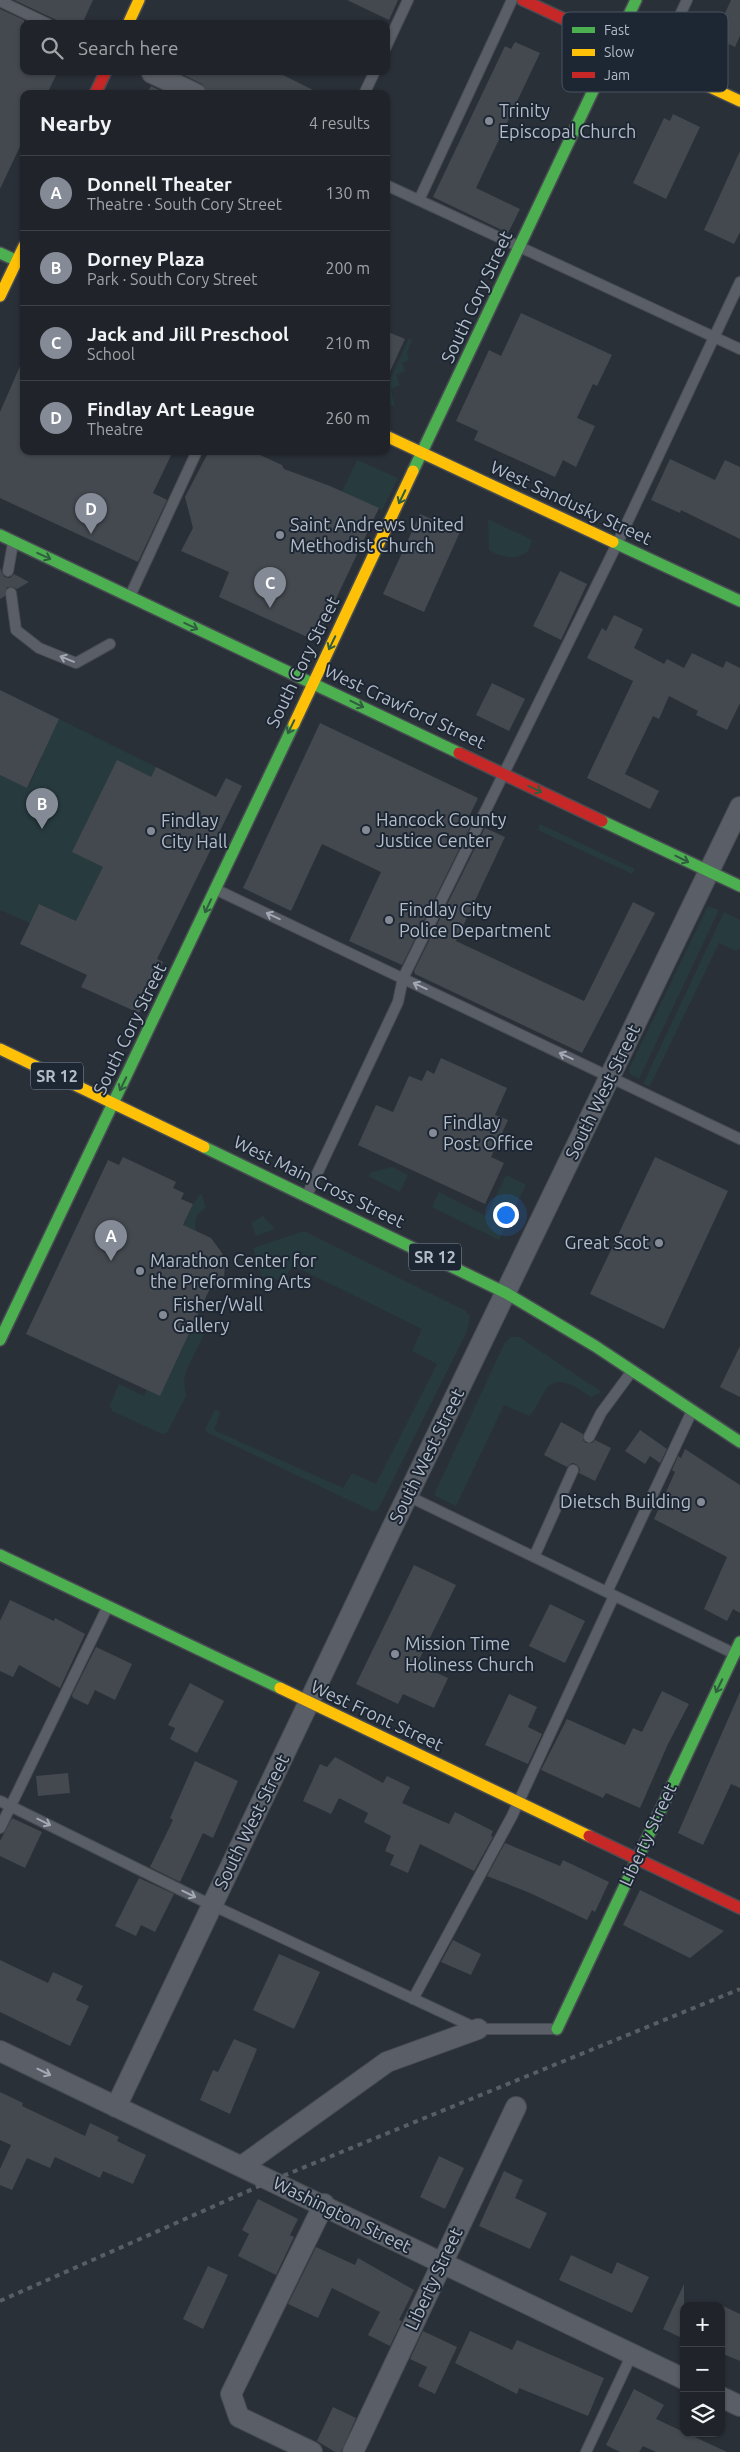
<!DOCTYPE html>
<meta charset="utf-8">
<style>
:root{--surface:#20242a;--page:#2d3036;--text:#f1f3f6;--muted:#a2a4a8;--line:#3d4147;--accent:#848b96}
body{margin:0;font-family:Ubuntu,sans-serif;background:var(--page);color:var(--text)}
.controls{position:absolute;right:15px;bottom:15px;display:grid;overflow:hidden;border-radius:10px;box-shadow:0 1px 4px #0004}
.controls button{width:45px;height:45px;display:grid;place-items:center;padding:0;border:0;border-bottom:1px solid var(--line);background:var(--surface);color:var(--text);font:25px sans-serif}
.you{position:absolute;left:505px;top:1214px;width:18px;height:18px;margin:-12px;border:4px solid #fff;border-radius:50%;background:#1a73e8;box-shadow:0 0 0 8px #1a73e833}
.badge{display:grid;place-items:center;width:32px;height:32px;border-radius:50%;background:var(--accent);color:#fff;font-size:16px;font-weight:700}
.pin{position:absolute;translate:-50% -41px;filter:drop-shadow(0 1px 2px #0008)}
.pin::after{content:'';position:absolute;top:26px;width:18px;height:15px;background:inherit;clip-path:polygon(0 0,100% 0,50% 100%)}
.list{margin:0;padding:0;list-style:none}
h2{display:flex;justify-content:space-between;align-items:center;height:65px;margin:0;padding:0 20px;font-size:21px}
h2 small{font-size:16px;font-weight:400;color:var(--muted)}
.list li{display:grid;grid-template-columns:32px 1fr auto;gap:15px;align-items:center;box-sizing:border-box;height:75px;padding:0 20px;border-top:1px solid var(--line)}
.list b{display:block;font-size:19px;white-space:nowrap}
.list p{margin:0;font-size:16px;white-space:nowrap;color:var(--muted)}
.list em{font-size:16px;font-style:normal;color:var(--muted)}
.icon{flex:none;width:28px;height:28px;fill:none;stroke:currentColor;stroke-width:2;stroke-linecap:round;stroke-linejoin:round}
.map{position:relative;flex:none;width:740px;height:2452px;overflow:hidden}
.search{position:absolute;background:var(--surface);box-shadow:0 1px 4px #0004;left:20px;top:20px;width:370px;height:55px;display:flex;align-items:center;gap:12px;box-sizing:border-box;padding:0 18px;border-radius:10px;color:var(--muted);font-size:19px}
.panel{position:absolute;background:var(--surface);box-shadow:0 1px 4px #0004;left:20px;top:90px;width:370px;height:365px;border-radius:10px}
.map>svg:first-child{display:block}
.green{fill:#273a3e}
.building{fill:#444950}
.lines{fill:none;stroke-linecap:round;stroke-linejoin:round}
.lane-casing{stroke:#484c53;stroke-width:12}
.street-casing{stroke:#484c53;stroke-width:22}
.fast-casing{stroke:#484c53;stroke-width:14}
.slow-casing{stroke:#484c53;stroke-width:14}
.jam-casing{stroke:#484c53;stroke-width:14}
.lane{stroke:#5a5e66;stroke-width:10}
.street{stroke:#5a5e66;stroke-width:20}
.fast{stroke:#4caf50;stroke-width:11}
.slow{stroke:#ffc107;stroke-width:11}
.jam{stroke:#c62828;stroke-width:11}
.rail{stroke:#595d64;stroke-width:4;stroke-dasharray:5 5;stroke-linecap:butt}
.oneway{stroke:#305d3f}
.oneway2{stroke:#a2a9b5}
.poi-dot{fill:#848b96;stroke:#1d2633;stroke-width:2}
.labels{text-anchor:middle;stroke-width:4;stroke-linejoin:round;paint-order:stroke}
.shield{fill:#1d2633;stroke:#878f9c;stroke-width:1}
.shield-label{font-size:16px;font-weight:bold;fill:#b4bcc9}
.poi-label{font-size:18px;fill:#b4bcc9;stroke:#1d2633;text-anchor:start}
.street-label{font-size:18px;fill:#b4bcc9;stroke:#1d2633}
.key{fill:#1d2633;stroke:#4a5360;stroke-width:1}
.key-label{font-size:14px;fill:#b4bcc9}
</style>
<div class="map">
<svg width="740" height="2452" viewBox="0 0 740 2452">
<rect width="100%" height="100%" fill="#2a3038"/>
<path class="green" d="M409 338 412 340 407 352 409 360 402 363 405 371 396 375 400 385 391 389 395 407 386 403V389Z
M357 460 398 478 382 510 342 492Z
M488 519 532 540C531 543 529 549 527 552 517 561 498 556 489 550Z
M59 719 156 767 151 777 75 853 103 867 76 921 39 904 30 923 0 910V775L28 788 42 757 29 750 51 734Z
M540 824 635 869 632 874 538 830Z
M708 906 719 910 639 1079 630 1074 629 1069Z
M724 912 740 920V949L736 951 719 943 650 1086 643 1084Z
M392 1167 408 1175 400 1192 368 1176 372 1172Z
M506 1175 526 1185 499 1240 432 1207 439 1192 486 1216Z
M201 1193 206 1208C194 1215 192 1224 199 1237L180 1233 193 1204Z
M263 1216 275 1229 256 1236 251 1223Z
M304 1231 466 1311 470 1317 467 1331 378 1510 372 1511 208 1433 205 1430 214 1411 218 1410 220 1414 214 1430 343 1488 352 1473 376 1484 437 1364 412 1351 422 1329 292 1265 284 1281 261 1276 253 1248Z
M193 1325 205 1332 187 1369 184 1379 186 1396 167 1433 162 1434 112 1411 110 1405 119 1384 144 1396 147 1390 160 1396Z
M511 1337H519L602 1392 591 1397C574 1386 555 1370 542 1396 538 1403 535 1411 529 1416L504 1405 456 1506 434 1495 504 1344Z"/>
<path class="building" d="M14 0H93L82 24H65Z
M347 0H398L389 20Z
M731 0H740V36L735 47 714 37Z
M0 9 24 20V71H58L47 94H24V138L0 189Z
M515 42 540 53 476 188 520 209 508 233 433 197 505 46 511 49Z
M176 71H275L321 94H208L202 84Z
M151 86 168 94H147Z
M673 114 700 127 666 199 633 183 664 118 670 121Z
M740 151V232L734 244 704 230Z
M521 313 612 355 597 386 593 384 577 418 595 426 576 467 563 460 555 477 474 440 478 431 456 421 489 350 501 356Z
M386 331 405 339 386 380Z
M24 357V451H173L153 493 167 500 138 562 0 498V412Z
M209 451H251L282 465 284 469 330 486 379 508 316 641 219 597 229 572 181 551 193 528 185 497Z
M670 459 715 480 725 460 740 467V539L681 510 680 513 651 500Z
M420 514 460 532 424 612 383 594Z
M0 568 4 577 10 578 14 574 29 582 17 589 13 587H7L5 596 0 599Z
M560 571 587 584 561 640 533 626Z
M614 615 643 629 634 648 664 664 667 659 684 668 692 653 723 668 726 661 740 668V703L727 730 696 715 698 711 669 696 659 719 653 716 625 774 659 791 650 809 587 778 633 681 587 658 602 628 606 631Z
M492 683 525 699 509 731 476 715Z
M0 690 59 719 27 788 0 775Z
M320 723 478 798 467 821 472 823 402 965 349 941 381 872 322 844 291 911 243 888Z
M117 760 151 777 156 767 216 797 226 778 242 786 157 959 163 962 139 1013 81 987 87 975 20 944 39 904 76 921 103 867 72 852Z
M485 828 505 837 456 941 584 1001 633 902 655 913 582 1053 415 974 414 971Z
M441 1058 507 1088 495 1115 508 1120 491 1157 504 1163 485 1204 358 1145 376 1105 393 1112 409 1076 422 1081 427 1070 434 1074Z
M123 1157 176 1182 173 1188 184 1193 181 1199 193 1204 183 1225 211 1238 222 1253 225 1264 224 1278 219 1288 212 1284 160 1396 26 1334 108 1160 119 1165Z
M655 1157 728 1191 664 1329 590 1294Z
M740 1346V1397L720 1387Z
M561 1422 583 1434V1440L586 1443H592L595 1440 611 1448 595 1481 579 1473 580 1469 576 1464 572 1463 567 1467 544 1455Z
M640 1430 667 1449 660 1463 650 1456 645 1464 625 1451Z
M685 1449 740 1485V1613L733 1609 727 1621 704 1609 727 1557 654 1519 675 1472 672 1470 678 1456 681 1458Z
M414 1565 456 1585 417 1664 448 1678 434 1708 403 1694 398 1704 356 1684Z
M10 1600 54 1621 55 1618 85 1634 60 1688 19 1665 13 1677 0 1671V1621Z
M550 1604 585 1621 565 1663 529 1646Z
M96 1647 132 1664 115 1700 95 1690 88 1705 73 1698 72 1695Z
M190 1683 224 1701 197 1753 170 1739 175 1728 168 1725Z
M662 1691 689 1704 668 1744 640 1808 606 1793 603 1798 541 1770 567 1719 625 1745 633 1728 642 1732Z
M740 1692V1788L731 1784 703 1845 678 1833Z
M509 1694 537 1707 528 1727 542 1734 528 1764 485 1745Z
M335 1757 383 1783 387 1776 410 1787 402 1803 449 1824 455 1812 493 1831 491 1836 493 1837 474 1871 420 1844 408 1873 390 1865 394 1855 385 1851 391 1836 364 1822 368 1813 339 1798 331 1814 303 1801 320 1764 327 1767Z
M195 1761 238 1781 213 1838 203 1833 180 1882 150 1867 173 1820 170 1818Z
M68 1773 70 1793 38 1796 36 1776Z
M12 1818 42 1832 25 1868 0 1856V1841Z
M505 1843 560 1866 563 1860 609 1882 595 1912 592 1910 587 1920 530 1893 487 1876Z
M139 1878 174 1894 155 1932 141 1925 136 1936 115 1926Z
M640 1890 724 1931 690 1958 623 1925Z
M453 1940 481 1954 471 1975 441 1962Z
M279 1954 320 1972 294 2029 253 2010Z
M0 1960 48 1983 53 1972 83 1986 76 2000 89 2006 70 2046 0 2012Z
M234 2039 257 2049 230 2114 200 2100 213 2070 218 2072Z
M0 2092 23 2103 22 2106 85 2136 90 2123 119 2137 117 2141 146 2155 133 2184 103 2171 100 2178 55 2157 50 2168 27 2158 12 2190 0 2185V2169L11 2145 0 2140Z
M439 2156 464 2168 445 2209 420 2197Z
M504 2171 523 2180 515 2198 547 2213 530 2249 479 2226Z
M258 2199 298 2219 290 2235 294 2237 276 2275 238 2256 249 2234 242 2230Z
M316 2247 355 2265 358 2258 414 2290 399 2320 402 2321 390 2346 368 2335 380 2312 332 2288 318 2318 288 2304Z
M571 2255 612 2274 617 2262 649 2277 632 2313 559 2280Z
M208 2266 228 2275 203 2329 183 2319Z
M684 2284V2339L663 2329Z
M721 2305 740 2314V2361L721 2353Z
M423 2331 457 2347 435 2394 418 2386 427 2367 410 2359Z
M470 2331 512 2350 517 2340 604 2378 588 2416 519 2388 517 2394 455 2363Z
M634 2389 664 2405 656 2419 727 2452H656L643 2446 639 2452H620L606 2445Z
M333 2407 356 2418 341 2452H335L317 2441Z"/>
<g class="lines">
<g class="lane-casing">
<path id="lane" d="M0 1 48 24
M386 47 408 0
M658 62 687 0
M364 94 375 71
M386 185 740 349
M419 200 512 0
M8 571 13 543
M11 593 16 630 39 648 76 663 110 644
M130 596 197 451
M217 890 740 1139
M307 1195 398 1002 403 978 617 544 740 282
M589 1437 601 1413 632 1371
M408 1496 733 1653
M534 1557 573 1470
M607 1592 692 1411
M0 1801 199 1899 478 2029H557
M0 1828 107 1608
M413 1999 512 1816 614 1596
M586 2452 632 2354"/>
</g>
<g class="street-casing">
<path id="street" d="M152 73 196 94
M0 2051 684 2379
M116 2107 390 1532 740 807
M242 2166 387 2062 478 2029
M721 2397 740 2406
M312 2452 239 2417 231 2394 324 2204
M353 2452 516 2107"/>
</g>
<g class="fast-casing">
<path id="fast" d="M0 253 24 264
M413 471 636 0
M0 535 459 753
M613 542 740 601
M602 821 740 886
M204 1147 506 1293 595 1346 740 1442
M0 1340 294 724
M0 1555 280 1688
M557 2029 740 1642"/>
</g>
<g class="slow-casing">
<path id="slow" d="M128 24 139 0
M654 61 740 101
M0 296 24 246
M386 436 613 542
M294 724 413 471
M0 1049 204 1147
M280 1688 589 1836"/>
</g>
<g class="jam-casing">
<path id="jam" d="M523 0 654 61
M95 94 106 71
M459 753 602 821
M589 1836 740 1908"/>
</g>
<use href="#lane" class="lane"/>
<use href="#street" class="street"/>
<use href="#fast" class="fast"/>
<use href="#slow" class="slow"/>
<use href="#jam" class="jam"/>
<path class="rail" d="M0 2301 273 2180 740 1989"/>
</g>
<defs><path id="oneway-shaft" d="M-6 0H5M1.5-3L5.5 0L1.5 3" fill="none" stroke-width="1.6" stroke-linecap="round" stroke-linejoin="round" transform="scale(1.25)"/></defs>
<g class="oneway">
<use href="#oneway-shaft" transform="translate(402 497) rotate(116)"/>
<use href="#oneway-shaft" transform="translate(44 556) rotate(25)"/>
<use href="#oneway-shaft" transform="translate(191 626) rotate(25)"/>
<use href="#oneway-shaft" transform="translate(332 643) rotate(116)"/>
<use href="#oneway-shaft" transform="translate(357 704) rotate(26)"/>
<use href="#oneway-shaft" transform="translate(291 727) rotate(116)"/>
<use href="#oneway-shaft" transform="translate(535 789) rotate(25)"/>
<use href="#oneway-shaft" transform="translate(682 859) rotate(26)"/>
<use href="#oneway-shaft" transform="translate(208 906) rotate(115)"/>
<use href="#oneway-shaft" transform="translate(123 1084) rotate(116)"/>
<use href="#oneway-shaft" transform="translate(719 1686) rotate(116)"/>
</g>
<g class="oneway2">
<use href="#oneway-shaft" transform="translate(67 659) rotate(-158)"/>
<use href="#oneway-shaft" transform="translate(273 916) rotate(-155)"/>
<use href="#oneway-shaft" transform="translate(420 986) rotate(-155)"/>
<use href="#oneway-shaft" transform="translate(566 1056) rotate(-155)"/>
<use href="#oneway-shaft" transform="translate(44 1822) rotate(27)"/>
<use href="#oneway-shaft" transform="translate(189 1894) rotate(26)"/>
<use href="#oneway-shaft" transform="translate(44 2072) rotate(26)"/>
</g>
<g class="poi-dot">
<circle cx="489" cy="121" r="5"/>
<circle cx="280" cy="535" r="5"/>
<circle cx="366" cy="830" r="5"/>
<circle cx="151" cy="831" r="5"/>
<circle cx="389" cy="920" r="5"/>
<circle cx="433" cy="1133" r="5"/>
<circle cx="659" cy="1243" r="5"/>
<circle cx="140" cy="1271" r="5"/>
<circle cx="163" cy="1315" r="5"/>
<circle cx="701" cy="1502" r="5"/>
<circle cx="395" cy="1654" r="5"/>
</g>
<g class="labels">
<g class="shield">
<rect x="31" y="1062.5" width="52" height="27" rx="4"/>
<rect x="409" y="1243.5" width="52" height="27" rx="4"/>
</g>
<g class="shield-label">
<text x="57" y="1082">SR 12</text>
<text x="435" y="1263">SR 12</text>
</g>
<g class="poi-label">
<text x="499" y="117">Trinity<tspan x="499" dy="21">Episcopal Church</tspan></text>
<text x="290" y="531">Saint Andrews United<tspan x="290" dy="21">Methodist Church</tspan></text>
<text x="376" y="826">Hancock County<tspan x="376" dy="21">Justice Center</tspan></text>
<text x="161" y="827">Findlay<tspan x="161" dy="21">City Hall</tspan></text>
<text x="399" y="916">Findlay City<tspan x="399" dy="21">Police Department</tspan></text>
<text x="443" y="1129">Findlay<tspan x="443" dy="21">Post Office</tspan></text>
<text x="649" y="1249" text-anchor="end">Great Scot</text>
<text x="150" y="1267">Marathon Center for<tspan x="150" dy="21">the Preforming Arts</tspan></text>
<text x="173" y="1311">Fisher/Wall<tspan x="173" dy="21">Gallery</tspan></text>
<text x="691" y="1508" text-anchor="end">Dietsch Building</text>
<text x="405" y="1650">Mission Time<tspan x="405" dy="21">Holiness Church</tspan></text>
</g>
<g class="street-label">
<text transform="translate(477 297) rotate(-65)" y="6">South Cory Street</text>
<text transform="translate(571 503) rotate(25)" y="6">West Sandusky Street</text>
<text transform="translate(303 662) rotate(-64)" y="6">South Cory Street</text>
<text transform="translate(405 707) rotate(25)" y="6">West Crawford Street</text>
<text transform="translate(130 1029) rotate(-64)" y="6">South Cory Street</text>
<text transform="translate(603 1092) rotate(-64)" y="6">South West Street</text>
<text transform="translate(319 1182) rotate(26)" y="6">West Main Cross Street</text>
<text transform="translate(427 1456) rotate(-64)" y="6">South West Street</text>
<text transform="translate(377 1716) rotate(25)" y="6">West Front Street</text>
<text transform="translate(252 1822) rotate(-64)" y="6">South West Street</text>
<text transform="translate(648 1835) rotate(-65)" y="6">Liberty Street</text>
<text transform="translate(342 2215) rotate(26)" y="6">Washington Street</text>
<text transform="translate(434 2279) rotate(-65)" y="6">Liberty Street</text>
</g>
</g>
<rect x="562" y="12" width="166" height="80" rx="8" class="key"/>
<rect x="572" y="27" width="23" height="6" fill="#4caf50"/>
<rect x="572" y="49" width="23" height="7" fill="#ffc107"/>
<rect x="572" y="72" width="23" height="6" fill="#c62828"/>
<g class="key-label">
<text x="604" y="35">Fast</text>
<text x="604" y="57">Slow</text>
<text x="604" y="80">Jam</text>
</g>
</svg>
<div class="controls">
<button>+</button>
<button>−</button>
<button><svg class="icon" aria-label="layers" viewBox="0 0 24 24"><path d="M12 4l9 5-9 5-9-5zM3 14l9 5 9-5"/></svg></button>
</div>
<div class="you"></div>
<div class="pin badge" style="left:111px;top:1261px">A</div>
<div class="pin badge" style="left:42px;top:829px">B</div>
<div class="pin badge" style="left:270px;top:608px">C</div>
<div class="pin badge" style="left:91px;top:534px">D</div>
<div class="search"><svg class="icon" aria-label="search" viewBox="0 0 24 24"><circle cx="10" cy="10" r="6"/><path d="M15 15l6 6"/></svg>Search here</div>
<section class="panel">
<h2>Nearby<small>4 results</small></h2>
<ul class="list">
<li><span class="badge">A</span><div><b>Donnell Theater</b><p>Theatre · South Cory Street</p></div><em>130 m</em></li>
<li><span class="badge">B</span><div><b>Dorney Plaza</b><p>Park · South Cory Street</p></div><em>200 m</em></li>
<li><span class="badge">C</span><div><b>Jack and Jill Preschool</b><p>School</p></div><em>210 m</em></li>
<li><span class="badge">D</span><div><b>Findlay Art League</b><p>Theatre</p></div><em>260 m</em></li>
</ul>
</section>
</div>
